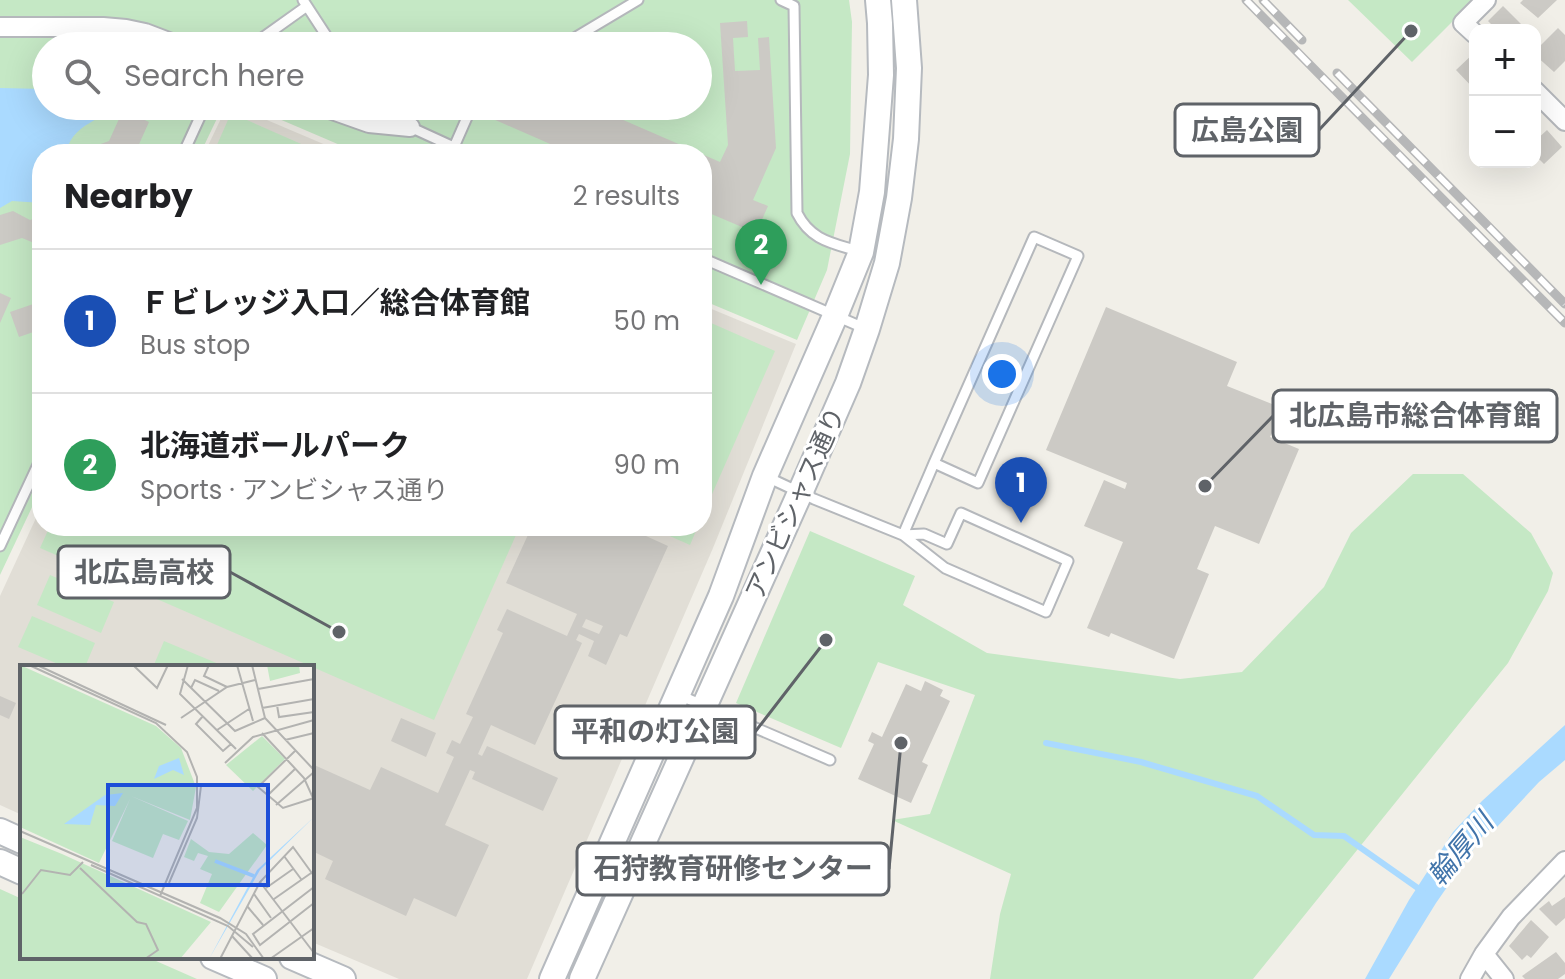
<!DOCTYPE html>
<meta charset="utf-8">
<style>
:root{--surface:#fff;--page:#f6f6f6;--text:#202124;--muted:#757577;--line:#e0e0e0;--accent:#d93025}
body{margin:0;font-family:Poppins,"Noto Sans JP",sans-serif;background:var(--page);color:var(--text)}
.controls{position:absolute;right:24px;top:24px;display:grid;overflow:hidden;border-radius:16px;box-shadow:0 8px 32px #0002}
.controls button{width:72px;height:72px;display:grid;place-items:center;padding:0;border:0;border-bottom:2px solid var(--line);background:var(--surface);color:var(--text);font:40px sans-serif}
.you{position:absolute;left:1002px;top:374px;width:28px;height:28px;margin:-20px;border:6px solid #fff;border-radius:50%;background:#1a73e8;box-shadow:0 0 0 12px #1a73e833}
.badge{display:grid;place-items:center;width:52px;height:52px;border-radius:50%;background:var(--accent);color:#fff;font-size:26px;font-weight:700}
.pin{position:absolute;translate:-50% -66px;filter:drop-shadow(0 2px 4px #0008)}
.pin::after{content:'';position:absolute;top:42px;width:28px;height:24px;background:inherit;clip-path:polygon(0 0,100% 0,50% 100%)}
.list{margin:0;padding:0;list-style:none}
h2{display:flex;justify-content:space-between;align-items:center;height:104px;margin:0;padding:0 32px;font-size:34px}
h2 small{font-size:26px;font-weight:400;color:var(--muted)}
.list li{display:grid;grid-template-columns:52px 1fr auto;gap:24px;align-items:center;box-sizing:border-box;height:144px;padding:0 32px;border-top:2px solid var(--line)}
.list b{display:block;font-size:30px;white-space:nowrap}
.list p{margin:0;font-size:26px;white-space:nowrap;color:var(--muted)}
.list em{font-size:26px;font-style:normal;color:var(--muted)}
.icon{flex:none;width:44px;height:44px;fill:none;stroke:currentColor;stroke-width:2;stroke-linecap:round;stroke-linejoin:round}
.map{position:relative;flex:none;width:1565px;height:979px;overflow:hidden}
.search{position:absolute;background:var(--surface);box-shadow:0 8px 32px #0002;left:32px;top:32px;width:680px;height:88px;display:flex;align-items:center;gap:20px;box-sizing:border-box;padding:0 28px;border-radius:44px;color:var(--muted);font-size:30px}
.panel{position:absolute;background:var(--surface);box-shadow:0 8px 32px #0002;left:32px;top:144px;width:680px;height:392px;border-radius:32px}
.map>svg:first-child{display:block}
.education{fill:#e1ded6}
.green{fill:#c5e8c5}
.water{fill:#aadaff}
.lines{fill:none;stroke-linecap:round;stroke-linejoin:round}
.stream{stroke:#aadaff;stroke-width:6}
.building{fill:#cccac5;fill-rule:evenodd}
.lane-casing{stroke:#b5b8bc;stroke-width:13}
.street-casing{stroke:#b5b8bc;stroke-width:22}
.secondary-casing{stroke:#b6babf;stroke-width:28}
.lane{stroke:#fff;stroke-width:9}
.street{stroke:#fff;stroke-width:18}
.secondary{stroke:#fff;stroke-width:24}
.rail-casing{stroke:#b6b7b8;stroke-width:9}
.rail{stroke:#fff;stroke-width:6;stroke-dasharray:18;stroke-linecap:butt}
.labels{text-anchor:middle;stroke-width:6;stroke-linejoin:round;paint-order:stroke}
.street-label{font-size:26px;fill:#5f6368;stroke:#fff}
.water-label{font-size:28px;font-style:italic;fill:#4174aa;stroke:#fff}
.inset-river{fill:none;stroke:#aadaff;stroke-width:4}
.inset-road{fill:none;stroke:#b3b3b1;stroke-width:2}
.view{fill:#1d4ed8;fill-opacity:0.15;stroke:#1d4ed8;stroke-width:4}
.inset-edge{fill:none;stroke:#5f6368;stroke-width:4}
.leader{fill:none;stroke:#5f6368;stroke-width:3}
.callout-dot{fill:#5f6368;stroke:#fff;stroke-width:3}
.callout{fill:#fff;stroke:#5f6368;stroke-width:3}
.callout-label{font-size:28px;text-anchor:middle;font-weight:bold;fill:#5f6368}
</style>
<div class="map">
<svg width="1565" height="979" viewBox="0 0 1565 979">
<rect width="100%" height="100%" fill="#f1efe8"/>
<path class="education" d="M227 106H234L347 154H204Z
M702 305 796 344 713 548 527 979H399L312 942V667H22V815L0 805V596L42 505V526H702Z"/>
<path class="green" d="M0 0H849L852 22 850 154 827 270 797 340 702 300V154H361L249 106H698V46H46V106H223L200 154H42V486L0 575Z
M1348 0H1474L1412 62Z
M231 113 324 154H213Z
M702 319 775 351 702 517Z
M1413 474H1463L1531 533 1553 573 1548 591 1508 663 1253 979H990L1000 914 1011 874 892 820 930 814 975 695 878 662 841 748 736 703 810 531 915 576 903 605 987 653 1180 679 1242 672 1324 587 1351 533Z
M50 526H520L434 720 40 548Z
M647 526H698L690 545Z
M50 575 114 602 101 633 37 605Z
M32 616 95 643 85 667H65L18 647Z
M164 641 226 667H153Z
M0 889 22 899V957H147L197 979H0Z"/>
<path class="water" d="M0 88 46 89V106H129C107 114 67 127 67 154H42V203L12 201 0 208Z
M1565 725V760L1539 782 1497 827 1486 831 1436 903 1389 979H1365L1409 900 1453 832 1482 801Z"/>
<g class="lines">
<path class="stream" d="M1046 743 1141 762 1257 796 1314 835 1344 836 1422 891"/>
</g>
<path class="building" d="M1523 0H1557L1538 18 1520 3Z
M1503 6 1527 30H1497L1488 21Z
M747 21 748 37 733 38 735 71 760 70 758 38 769 37 776 148 753 200 768 206 756 233 702 210V154H573L493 119 498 106H591L720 162 728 145 720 23Z
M1558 28 1565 35V61L1554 72 1535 55V51Z
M1475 52V90L1456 70Z
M123 110 149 122 136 151 131 154H85L87 149 109 141Z
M1547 130 1562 147 1544 164 1535 155V141Z
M13 211 30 220 42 216V244L39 245 22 238 0 245V215Z
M0 293 11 298 0 323Z
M42 301V329L19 337 10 312Z
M1106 307 1237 362 1227 386 1282 408 1270 437 1299 449 1259 544 1215 526 1197 569 1209 574 1174 659 1111 633 1109 637 1087 628 1123 542 1084 526 1104 480 1125 489 1127 483 1046 450Z
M532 526H624L668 546 627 637 620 634 606 665 588 656 594 641 579 634 576 640 582 643 535 745 491 725 478 754 482 756 487 746 558 778 543 811 472 779 475 772 470 770 445 825 489 845 456 917 414 898 406 916 325 879 333 861 312 851V764L370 790 381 767 438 793 454 757 446 753 452 740 460 744 473 717 466 714 503 633 497 630 507 609 567 636 577 614 506 583ZM586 619 603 626 599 634 582 627Z
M925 681 943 690 940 696 950 701 922 762 928 765 911 803 858 779 874 744 868 741 872 732 882 737 906 684 921 691Z
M0 696 16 703 9 719 0 715Z
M401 718 436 733 426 757 391 741Z
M1565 897V918L1556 926 1539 909 1549 901 1552 906Z
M1531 920 1549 937 1531 958 1527 955 1522 960 1509 946Z
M1556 952 1565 963V974L1558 979H1525L1522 976Z"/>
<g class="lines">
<g class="lane-casing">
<path id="lane" d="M303 0 333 46
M781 0 794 6 797 213C811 241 833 243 861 252
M251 46 307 6
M561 46 638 0
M376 106 410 127 469 154
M454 147 472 106
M183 154 205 106
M702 258 864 328
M767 477 814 499 903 535 945 568 1046 612 1068 561 961 513 947 544 924 534 903 535
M903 535C913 511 924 487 934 463L1034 237 1078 256 978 483 934 463
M0 546 42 456
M679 695 830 760"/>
</g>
<g class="street-casing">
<path id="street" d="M0 27H103L126 29 145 33 179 46
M1475 34 1463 23 1486 0
M1535 91 1565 121
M321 106 369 123 410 127
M1484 954 1504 979
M1470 979 1484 954 1511 917 1565 861"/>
</g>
<g class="secondary-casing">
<path id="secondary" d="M0 831 22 841
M0 862 22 872
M213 957 264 979
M292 957 343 979
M552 979 721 596 765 476 835 316 861 252 872 192 881 75 880 23 878 0
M582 979 800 493 848 383 867 329 887 263 899 198 906 139 909 68 904 0"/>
</g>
<use href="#lane" class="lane"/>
<use href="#street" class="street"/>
<use href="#secondary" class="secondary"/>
<g class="rail-casing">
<path id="rail" d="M1246 0 1565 323
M1263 0 1302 40
M1337 73 1565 304"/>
</g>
<use href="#rail" class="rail"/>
</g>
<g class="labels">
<g class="street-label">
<text transform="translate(795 503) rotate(-66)" y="9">アンビシャス通り</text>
</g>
<g class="water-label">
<text transform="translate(1460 849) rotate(-50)" y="10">輪厚川</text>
</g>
</g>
<g transform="translate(20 665)">
<rect width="294" height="294" fill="#f1efe8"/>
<path d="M0 0 136 61 161 83 176 122 170 155 111 131 168 156 159 175 143 169 133 193 92 176 110 134 79 198 0 162ZM247 0H279L280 8 250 16ZM242 71 265 94 233 126 206 100ZM233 168 247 180 199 247 180 238 192 209 180 204 188 191 178 188 174 196 164 192 171 174 189 187 209 189ZM0 172 42 189 191 257 160 294H0Z" fill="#c5e8c5"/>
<path d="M159 93 164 110 153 105 134 114 139 101ZM103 128 95 141 76 140 70 160 44 159 85 130ZM294 152 240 205 189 294 237 205Z" fill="#aadaff"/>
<path class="inset-river" d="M195 196 234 211"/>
<path class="inset-road" d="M9 0 136 58 167 87 177 112V143L140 231M17 0 146 60M113 0 137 23 148 0M168 0 160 29 216 84M189 0 184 11 207 22M217 0 233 56M232 0 245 53 294 105M162 14 215 66 245 53M171 23 175 15 199 26M238 24 294 14M257 40 259 52 294 47M242 43 294 34M183 51 176 59 203 86 211 79M161 53 207 22 235 15M197 65 229 44M242 68 284 113 293 133M265 75 294 68M276 85 238 122 263 143 294 133M205 98 233 72 294 55M247 131 276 103M256 140 294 107M0 166 200 253 226 269 244 294M264 191 281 214M71 200 208 261 233 282M60 203 117 257 126 259 138 285 125 294M240 217 294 288M149 218 177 153 181 121M294 222 233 269 240 280 294 238M246 223 273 204M2 229 21 205 50 210 63 197M234 229 251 253M254 234 294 206M227 241 243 260M212 271 233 294M200 294 240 217 273 182 294 211M250 294 294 263"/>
<path class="view" d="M88 120H248V220H88Z"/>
<rect width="294" height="294" class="inset-edge"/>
</g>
<path class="leader" d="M1411 31L1319 130M1205 486L1273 416M339 632L230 572M826 640L755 732M901 743L889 869"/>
<g class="callout-dot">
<circle cx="1411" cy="31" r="8"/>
<circle cx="1205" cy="486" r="8"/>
<circle cx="339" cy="632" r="8"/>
<circle cx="826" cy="640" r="8"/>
<circle cx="901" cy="743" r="8"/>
</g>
<g class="callout">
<rect x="1175" y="104" width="144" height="52" rx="8"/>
<rect x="1273" y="390" width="284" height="52" rx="8"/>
<rect x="58" y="546" width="172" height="52" rx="8"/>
<rect x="555" y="706" width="200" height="52" rx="8"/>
<rect x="577" y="843" width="312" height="52" rx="8"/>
</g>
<g class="callout-label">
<text x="1247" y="140">広島公園</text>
<text x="1415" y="425">北広島市総合体育館</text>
<text x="144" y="582">北広島高校</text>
<text x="655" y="741">平和の灯公園</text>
<text x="733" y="878">石狩教育研修センター</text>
</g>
</svg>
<div class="controls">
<button>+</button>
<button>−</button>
</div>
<div class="you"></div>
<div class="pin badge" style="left:1021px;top:523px;background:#1a4fb4">1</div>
<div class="pin badge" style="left:761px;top:285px;background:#2e9e5b">2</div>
<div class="search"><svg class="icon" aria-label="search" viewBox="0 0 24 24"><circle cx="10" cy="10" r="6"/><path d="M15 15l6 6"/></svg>Search here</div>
<section class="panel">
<h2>Nearby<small>2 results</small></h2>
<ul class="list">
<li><span class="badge" style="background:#1a4fb4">1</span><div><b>Ｆビレッジ入口／総合体育館</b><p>Bus stop</p></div><em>50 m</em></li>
<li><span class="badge" style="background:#2e9e5b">2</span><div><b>北海道ボールパーク</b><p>Sports · アンビシャス通り</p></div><em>90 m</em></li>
</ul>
</section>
</div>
